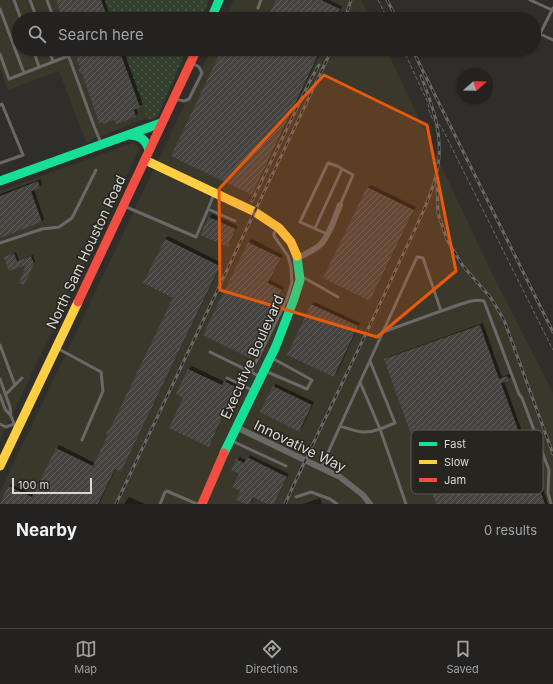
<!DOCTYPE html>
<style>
:root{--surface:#232220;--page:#2f2f2d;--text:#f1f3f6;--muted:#a3a4a5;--line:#403f3e;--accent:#9e9c98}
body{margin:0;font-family:Inter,sans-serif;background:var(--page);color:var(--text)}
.compass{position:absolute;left:457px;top:68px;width:36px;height:36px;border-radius:50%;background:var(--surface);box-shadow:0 1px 3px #0004;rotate:70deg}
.scale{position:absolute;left:12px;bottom:10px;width:80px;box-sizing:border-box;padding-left:4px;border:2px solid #d9d8d4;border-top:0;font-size:11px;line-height:14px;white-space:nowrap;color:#d9d8d4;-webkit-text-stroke:3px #27251f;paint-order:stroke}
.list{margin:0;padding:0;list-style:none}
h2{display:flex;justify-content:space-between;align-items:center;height:52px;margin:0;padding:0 16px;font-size:17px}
h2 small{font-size:13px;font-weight:400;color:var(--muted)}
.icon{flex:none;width:22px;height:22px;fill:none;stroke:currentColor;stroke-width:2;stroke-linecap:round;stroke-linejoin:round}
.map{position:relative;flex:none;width:553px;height:504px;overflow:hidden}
.search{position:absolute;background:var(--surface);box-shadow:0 1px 3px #0004;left:12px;right:12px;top:12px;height:44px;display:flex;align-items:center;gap:10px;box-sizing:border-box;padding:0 14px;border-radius:22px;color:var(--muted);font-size:15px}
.sheet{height:124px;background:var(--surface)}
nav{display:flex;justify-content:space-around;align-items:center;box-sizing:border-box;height:56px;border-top:1px solid var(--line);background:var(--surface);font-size:11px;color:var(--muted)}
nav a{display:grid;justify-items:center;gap:2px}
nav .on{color:var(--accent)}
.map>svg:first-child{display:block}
.built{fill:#3a372b}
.grass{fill:url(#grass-dots)}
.shadow{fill:#0007}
.building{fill:url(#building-hatch)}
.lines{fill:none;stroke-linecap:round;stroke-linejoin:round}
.path{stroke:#6b6a6a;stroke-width:1;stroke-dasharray:4 2;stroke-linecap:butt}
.lane{stroke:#6a6968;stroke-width:3}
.street{stroke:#6a6968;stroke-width:6}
.fast{stroke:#16e098;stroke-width:9}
.slow{stroke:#ffcf43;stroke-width:9}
.jam{stroke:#f24e42;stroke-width:9}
.rail-casing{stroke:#6a6967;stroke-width:3}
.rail{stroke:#27251f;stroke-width:1.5;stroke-dasharray:4.5;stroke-linecap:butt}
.marked{fill:#e8590c;fill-opacity:0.2;stroke:#e8590c;stroke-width:3;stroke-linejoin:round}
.labels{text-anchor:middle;stroke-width:3;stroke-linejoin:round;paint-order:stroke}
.street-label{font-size:14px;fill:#d9d8d4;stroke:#27251f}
.key{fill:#27251f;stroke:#5c5b55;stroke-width:1}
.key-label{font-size:11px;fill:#d9d8d4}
</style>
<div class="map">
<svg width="553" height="504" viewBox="0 0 553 504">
<defs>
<pattern id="grass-dots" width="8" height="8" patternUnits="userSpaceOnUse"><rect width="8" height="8" fill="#32402d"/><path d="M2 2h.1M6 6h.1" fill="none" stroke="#4f5b4b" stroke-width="1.8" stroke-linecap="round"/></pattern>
<pattern id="building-hatch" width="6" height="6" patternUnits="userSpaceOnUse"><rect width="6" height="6" fill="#454441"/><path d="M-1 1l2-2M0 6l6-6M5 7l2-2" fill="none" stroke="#5f5e5c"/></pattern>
</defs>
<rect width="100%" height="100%" fill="#2f2e2a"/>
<path class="built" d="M0 0H106L113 19H19V49H124L150 117 86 142 59 71 8 90 0 68Z
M234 0H361L371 19H225Z
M211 49H386L491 271 553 393V504H0V492Z
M133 143 140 148 0 440V191Z"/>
<path class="grass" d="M104 0H209L201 19H111Z
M122 49H187L157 117 148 120Z"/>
<path class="shadow" d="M57 0H105L111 19H66Z
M277 0H329L342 6 336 19H268Z
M74 49H123L143 104 136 108 138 113 136 116 116 123 83 72 79 69 81 67Z
M223 49H322L254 191 252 194Z
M41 179 42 184 40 187 34 189 44 219 42 222 0 237V194Z
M371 185 416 207 372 297 369 300 324 278 368 187Z
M212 214 238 226 230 243 228 246 202 234 210 217Z
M168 236 222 263 123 468 121 470 116 468 99 504H0L9 486 11 484 34 495 57 448 59 445 95 463 109 435 107 434 111 428 175 297 145 282 165 239Z
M252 239 283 255 270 280 284 287 252 354 250 357 204 335 249 242Z
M16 252 19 260 33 255 35 262 24 284 28 263 10 270 5 257Z
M315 302 360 323 337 373 334 376 288 354 312 304Z
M483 323 502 377 510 374 511 377 504 381 548 504H438L385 360 388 357Z
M192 366 225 382 228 379 238 384 211 443 209 446 184 397 177 394 189 369Z
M276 384 314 402 302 428 299 430 274 386Z
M250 455 289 474 274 504H270L254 496 252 502 250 504H247L241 491 240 473 237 460 240 457 246 460Z
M129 497 145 504H124Z
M320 498 322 504H303Z"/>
<path class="building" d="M56 0H101L108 19 62 18Z
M276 0H321L340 9 335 19H267Z
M73 49H119L140 107 134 110 136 117 116 124 114 120 103 124 102 122 99 123 82 73 80 74 78 69 80 68 76 56 74 57 72 53 74 52Z
M222 49H321L252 195 171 156Z
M38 181 40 188 31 191 42 222 0 238V196Z
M367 187 414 210 370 301 323 278Z
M209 217 236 229 228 247 200 235Z
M165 239 220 266 121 472 115 469 98 504H0L8 486 32 497 56 448 93 466 108 435 106 434 108 430 109 431 173 298 143 283Z
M248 242 281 258 268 283 282 290 250 358 203 335Z
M14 253 17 261 31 256 34 264 24 285 19 283 26 265 9 271 4 257Z
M311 304 358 326 334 377 287 355Z
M480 325 499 379 507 376 509 381 501 383 545 504H436L384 359Z
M188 369 222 385 224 381 236 387 209 447 169 428 183 398 176 394Z
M273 386 312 405 299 432 260 412Z
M247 457 287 477 274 504H267L253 497 250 504H245L236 500 240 491 232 487 239 474 231 470 236 459 244 463Z"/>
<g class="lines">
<path class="path" d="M378 0 388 19
M403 49 428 103 429 111 433 120 437 122 442 128 553 350"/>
<path class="lane" d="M14 0 21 19
M30 0 37 19
M47 0 54 19
M530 0 552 10
M258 8 261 0
M553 8 540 34 553 40
M0 9 24 73
M33 49 39 67
M48 49 53 61
M66 49 94 126 101 143
M0 54 9 79 68 56
M174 99 184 101 189 99 202 73 199 67 192 63
M0 105 2 104 23 155 0 163
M124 206 196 237 208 209 235 221
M208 209 214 194
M315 228 342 169
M327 234 300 222 328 163 337 166 353 175 340 205
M0 243 42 229 59 227 72 218 96 170
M301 276 338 297
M383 332 441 311
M0 345 15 385
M57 348 101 372 103 391 82 440
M210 352 259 376
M265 371 307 389 312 380 272 358
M251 372 287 299 292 282 291 267 288 256 274 236V233L278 229
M227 378 252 390
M0 379 10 407 11 416 16 428
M360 382 380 429 395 423 370 361
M6 394 22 378
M0 395 5 409 11 416
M0 424 6 427 14 424
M340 426C355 431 364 435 380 429L406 504
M232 441 286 466
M321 468 417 257 423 258 441 311C452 308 474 297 484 301L519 394 522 398 549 470 548 493 551 504
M296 497 311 492 330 499 337 504
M160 504 165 492 167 491 197 504"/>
<path class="street" d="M298 258C306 253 316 250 322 243 331 232 335 217 340 205
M236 427 340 477 363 495 370 504"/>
<path class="fast" d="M211 19 219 0
M130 135C141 136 146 140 149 150
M0 181 161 123
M224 453 276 346 294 299 300 280 297 256"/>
<path class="slow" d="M145 160 255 212 279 228 291 242 297 256
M0 466 78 302"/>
<path class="jam" d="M78 302 197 49
M202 504 224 453"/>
<g class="rail-casing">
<path id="rail" d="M387 0 397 19
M345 19 351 0
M412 49 553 332
M437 183 438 213 447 240 463 266 491 298 504 320 553 454
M252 201 311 79 319 65
M116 504 332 49
M285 504C322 423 362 344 399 263 413 232 436 192 439 158 441 127 432 105 421 76"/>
</g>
<use href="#rail" class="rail"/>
</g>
<path class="marked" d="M324 75 427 125 456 271 377 337 220 290 219 189Z"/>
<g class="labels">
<g class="street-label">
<text transform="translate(86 252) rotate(-65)" y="5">North Sam Houston Road</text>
<text transform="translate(252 357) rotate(-66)" y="5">Executive Boulevard</text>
<text transform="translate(300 446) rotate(26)" y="5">Innovative Way</text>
</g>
</g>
<rect x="411" y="430" width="132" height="64" rx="6" class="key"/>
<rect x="419" y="442" width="18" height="4" fill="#16e098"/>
<rect x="419" y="460" width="18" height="4" fill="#ffcf43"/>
<rect x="419" y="478" width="18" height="4" fill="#f24e42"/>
<g class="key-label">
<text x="444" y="448">Fast</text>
<text x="444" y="466">Slow</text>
<text x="444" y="484">Jam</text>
</g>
</svg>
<svg class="compass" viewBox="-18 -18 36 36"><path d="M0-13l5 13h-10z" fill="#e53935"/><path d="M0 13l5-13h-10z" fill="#a3a4a5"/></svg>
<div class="scale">100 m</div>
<div class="search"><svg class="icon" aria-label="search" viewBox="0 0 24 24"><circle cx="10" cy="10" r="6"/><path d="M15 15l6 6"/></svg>Search here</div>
</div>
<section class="sheet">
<h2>Nearby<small>0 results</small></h2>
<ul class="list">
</ul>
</section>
<nav>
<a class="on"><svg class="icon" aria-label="map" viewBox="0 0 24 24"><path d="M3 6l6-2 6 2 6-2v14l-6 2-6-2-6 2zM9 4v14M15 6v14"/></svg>Map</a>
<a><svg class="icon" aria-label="directions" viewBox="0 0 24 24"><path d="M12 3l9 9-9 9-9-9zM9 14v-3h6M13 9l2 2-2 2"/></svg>Directions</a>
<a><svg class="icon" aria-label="saved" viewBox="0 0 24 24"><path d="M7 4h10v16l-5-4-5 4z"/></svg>Saved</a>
</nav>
